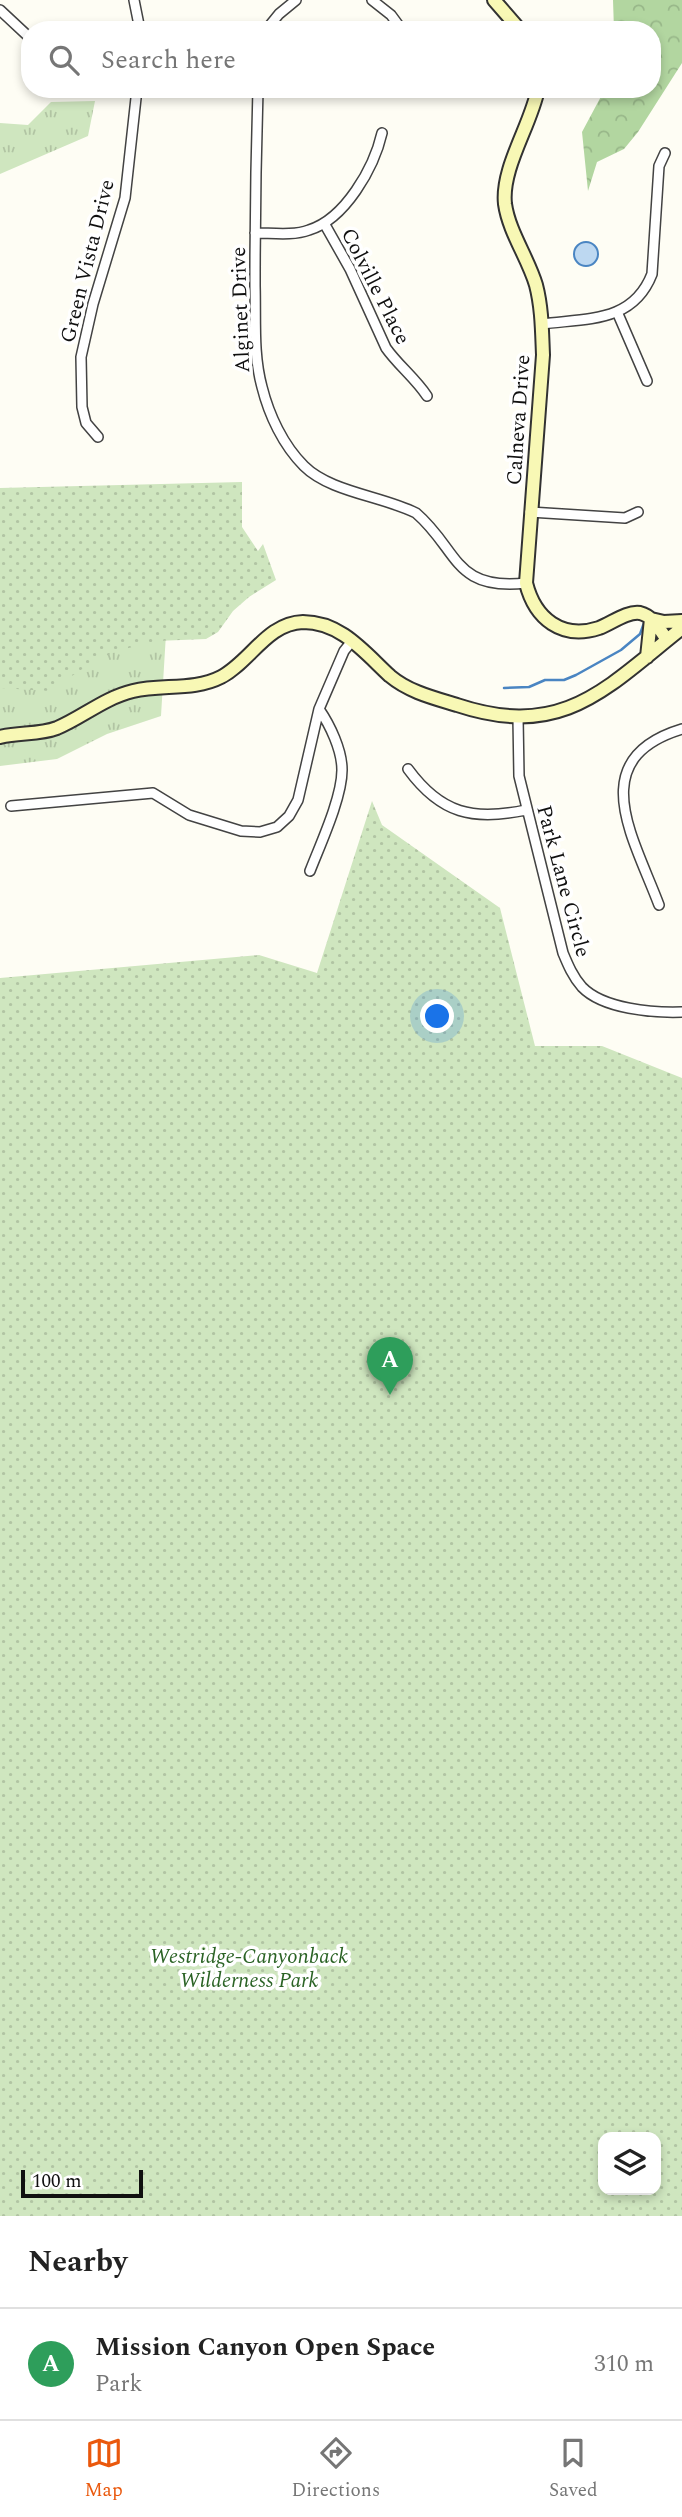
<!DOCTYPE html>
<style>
:root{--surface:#fff;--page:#f2f2f2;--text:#222;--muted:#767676;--line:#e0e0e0;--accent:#ea580c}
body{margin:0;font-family:Spectral,serif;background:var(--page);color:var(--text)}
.controls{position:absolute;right:21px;bottom:21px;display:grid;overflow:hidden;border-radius:14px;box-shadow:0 4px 10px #0003}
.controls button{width:63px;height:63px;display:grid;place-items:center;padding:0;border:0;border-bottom:2px solid var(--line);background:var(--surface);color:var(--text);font:35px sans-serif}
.scale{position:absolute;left:21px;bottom:18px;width:122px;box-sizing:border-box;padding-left:7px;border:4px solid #101010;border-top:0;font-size:19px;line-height:24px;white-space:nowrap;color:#101010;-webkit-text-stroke:5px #fff;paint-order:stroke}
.you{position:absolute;left:438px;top:1017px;width:24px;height:24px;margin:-18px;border:5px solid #fff;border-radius:50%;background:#1a73e8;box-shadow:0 0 0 10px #1a73e833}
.badge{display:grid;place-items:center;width:46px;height:46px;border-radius:50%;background:var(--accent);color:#fff;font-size:23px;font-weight:700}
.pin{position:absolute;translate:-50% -58px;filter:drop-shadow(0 2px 4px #0008)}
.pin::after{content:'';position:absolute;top:37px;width:24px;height:21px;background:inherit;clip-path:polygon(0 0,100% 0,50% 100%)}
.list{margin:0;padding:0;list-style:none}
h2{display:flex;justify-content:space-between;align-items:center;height:91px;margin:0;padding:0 28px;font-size:30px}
h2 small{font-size:23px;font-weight:400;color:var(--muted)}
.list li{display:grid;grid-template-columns:46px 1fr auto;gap:21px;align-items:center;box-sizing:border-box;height:112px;padding:0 28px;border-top:2px solid var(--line)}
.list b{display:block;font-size:26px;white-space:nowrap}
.list p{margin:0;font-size:23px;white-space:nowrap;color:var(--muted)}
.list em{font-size:23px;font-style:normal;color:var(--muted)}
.icon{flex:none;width:38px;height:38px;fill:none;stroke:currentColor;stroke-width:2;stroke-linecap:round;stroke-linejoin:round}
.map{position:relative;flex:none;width:682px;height:2216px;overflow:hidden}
.search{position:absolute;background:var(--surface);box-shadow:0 4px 10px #0003;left:21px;right:21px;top:21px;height:77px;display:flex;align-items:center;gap:18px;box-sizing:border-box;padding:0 24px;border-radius:28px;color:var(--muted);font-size:26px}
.sheet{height:203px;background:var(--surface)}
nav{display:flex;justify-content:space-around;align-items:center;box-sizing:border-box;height:98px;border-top:2px solid var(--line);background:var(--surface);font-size:19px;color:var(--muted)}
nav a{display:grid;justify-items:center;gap:4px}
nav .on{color:var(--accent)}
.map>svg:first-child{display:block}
.grass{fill:url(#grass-tufts)}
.forest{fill:url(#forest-crowns)}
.park{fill:url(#park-dots);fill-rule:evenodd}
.water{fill:#bdd8f1;stroke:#4a85c2;stroke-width:2}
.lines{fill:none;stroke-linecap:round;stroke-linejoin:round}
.stream{stroke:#4a85c2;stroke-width:2.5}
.minor-casing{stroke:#434343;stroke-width:12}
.secondary-casing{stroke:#323232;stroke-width:16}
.minor{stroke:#fff;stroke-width:9}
.secondary{stroke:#f8f8b5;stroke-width:12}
.labels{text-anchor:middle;stroke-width:7;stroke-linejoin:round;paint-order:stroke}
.street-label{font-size:21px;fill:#101010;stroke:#fff}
.park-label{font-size:21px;font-style:italic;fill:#2b6325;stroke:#fff}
</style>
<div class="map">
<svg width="682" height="2216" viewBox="0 0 682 2216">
<defs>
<pattern id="grass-tufts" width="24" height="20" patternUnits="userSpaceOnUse" patternTransform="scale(1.75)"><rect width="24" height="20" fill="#cfe6bf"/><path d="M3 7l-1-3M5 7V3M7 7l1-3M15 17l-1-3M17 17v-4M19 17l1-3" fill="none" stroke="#b1c4a3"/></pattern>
<pattern id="forest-crowns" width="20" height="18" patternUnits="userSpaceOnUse" patternTransform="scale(1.75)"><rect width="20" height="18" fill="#b2d6a0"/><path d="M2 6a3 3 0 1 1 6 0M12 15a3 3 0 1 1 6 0" fill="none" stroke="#98b789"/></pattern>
<pattern id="park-dots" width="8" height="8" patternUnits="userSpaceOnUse" patternTransform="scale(1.75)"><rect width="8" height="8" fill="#cfe6bf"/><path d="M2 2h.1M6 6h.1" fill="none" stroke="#b1c4a3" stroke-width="1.8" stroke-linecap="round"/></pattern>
</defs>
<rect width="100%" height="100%" fill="#fefdf4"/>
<path class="grass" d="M95 101 88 136 0 174V123L28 125 51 102Z
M175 486 161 716 107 734 57 759 0 766V490Z"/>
<path class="forest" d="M613 0H682V63L638 132 624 149 597 162 588 191 582 132 605 89H652V30H614Z"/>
<path class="park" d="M242 482V527L258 551 263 544 276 580 249 597 233 611 218 632 206 639 156 641 117 651 93 662 49 691 0 688V488Z
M372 801 382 825 500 908 535 1046H602L682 1078V2216H0V978L259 955 317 973ZM603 2137H656V2190H603Z"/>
<path class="water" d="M574 254a12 12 0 1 1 24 0a12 12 0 1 1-24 0Z"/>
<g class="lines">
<path class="stream" d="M504 688 529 687 545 680H564L576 675 621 650 640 634 644 623"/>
<g class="minor-casing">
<path id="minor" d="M134 0 140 30
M372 0 391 15 402 30
M0 10 30 38
M266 30 279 14 296 0
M258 89C256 155 255 220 255 286 256 320 253 354 262 387 269 415 283 445 304 466 330 492 382 496 416 513 459 550 453 591 526 583
M324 223 350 269 386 348C398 365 415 378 427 396
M255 233C272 233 293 236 309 230 345 219 374 168 382 133
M618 314 647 381
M542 324C587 318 633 323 652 274L659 166 665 153
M98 437 86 423 82 407 81 357 93 304 125 198 137 89
M530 512 625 518 638 512
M518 718 519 776 563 953C568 965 573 977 582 987 603 1009 653 1013 682 1012
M408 769C441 814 473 821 526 810
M11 806 153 793 189 815 241 831 260 832 277 827 289 816 298 800 319 709 344 651 352 641
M310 871C320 845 342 798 342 770 342 750 330 725 319 709
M659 905C634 838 583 759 682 729"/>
</g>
<g class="secondary-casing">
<path id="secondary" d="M494 0 520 30
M538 89C531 125 501 168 505 204 509 232 528 258 536 285 542 308 542 332 543 355L526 583C535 619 562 640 599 628 612 623 627 611 640 613 653 616 660 630 667 640
M647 657 651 619 664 622 682 621
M0 737C19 732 39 735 57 728 83 717 104 698 133 691 162 684 194 691 221 677 250 662 267 623 303 622 341 622 364 652 390 676 409 692 434 698 457 705 563 740 605 689 682 628"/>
</g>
<use href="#minor" class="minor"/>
<use href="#secondary" class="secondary"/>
</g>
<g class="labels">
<g class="street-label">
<text transform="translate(87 261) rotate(-76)" y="7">Green Vista Drive</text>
<text transform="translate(376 286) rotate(63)" y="7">Colville Place</text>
<text transform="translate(240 310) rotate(-92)" y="7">Alginet Drive</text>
<text transform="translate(518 420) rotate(-86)" y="7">Calneva Drive</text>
<text transform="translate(564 881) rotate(75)" y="7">Park Lane Circle</text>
</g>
<g class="park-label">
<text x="249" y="1963">Westridge-Canyonback<tspan x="249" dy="24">Wilderness Park</tspan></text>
</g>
</g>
</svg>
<div class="controls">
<button><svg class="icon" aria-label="layers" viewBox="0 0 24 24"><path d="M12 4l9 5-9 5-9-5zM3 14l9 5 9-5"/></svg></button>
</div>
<div class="scale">100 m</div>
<div class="you"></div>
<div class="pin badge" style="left:390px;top:1395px;background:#2e9e5b">A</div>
<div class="search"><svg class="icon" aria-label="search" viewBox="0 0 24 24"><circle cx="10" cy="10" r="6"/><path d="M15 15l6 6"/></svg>Search here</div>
</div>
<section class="sheet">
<h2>Nearby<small></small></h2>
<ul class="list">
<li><span class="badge" style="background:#2e9e5b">A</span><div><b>Mission Canyon Open Space</b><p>Park</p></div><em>310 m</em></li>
</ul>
</section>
<nav>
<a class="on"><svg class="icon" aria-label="map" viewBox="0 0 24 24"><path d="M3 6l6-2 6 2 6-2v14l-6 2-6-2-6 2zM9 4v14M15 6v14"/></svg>Map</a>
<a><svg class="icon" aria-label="directions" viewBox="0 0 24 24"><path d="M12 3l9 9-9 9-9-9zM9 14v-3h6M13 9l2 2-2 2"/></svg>Directions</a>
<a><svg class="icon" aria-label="saved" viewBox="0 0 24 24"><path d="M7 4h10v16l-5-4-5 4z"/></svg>Saved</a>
</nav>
